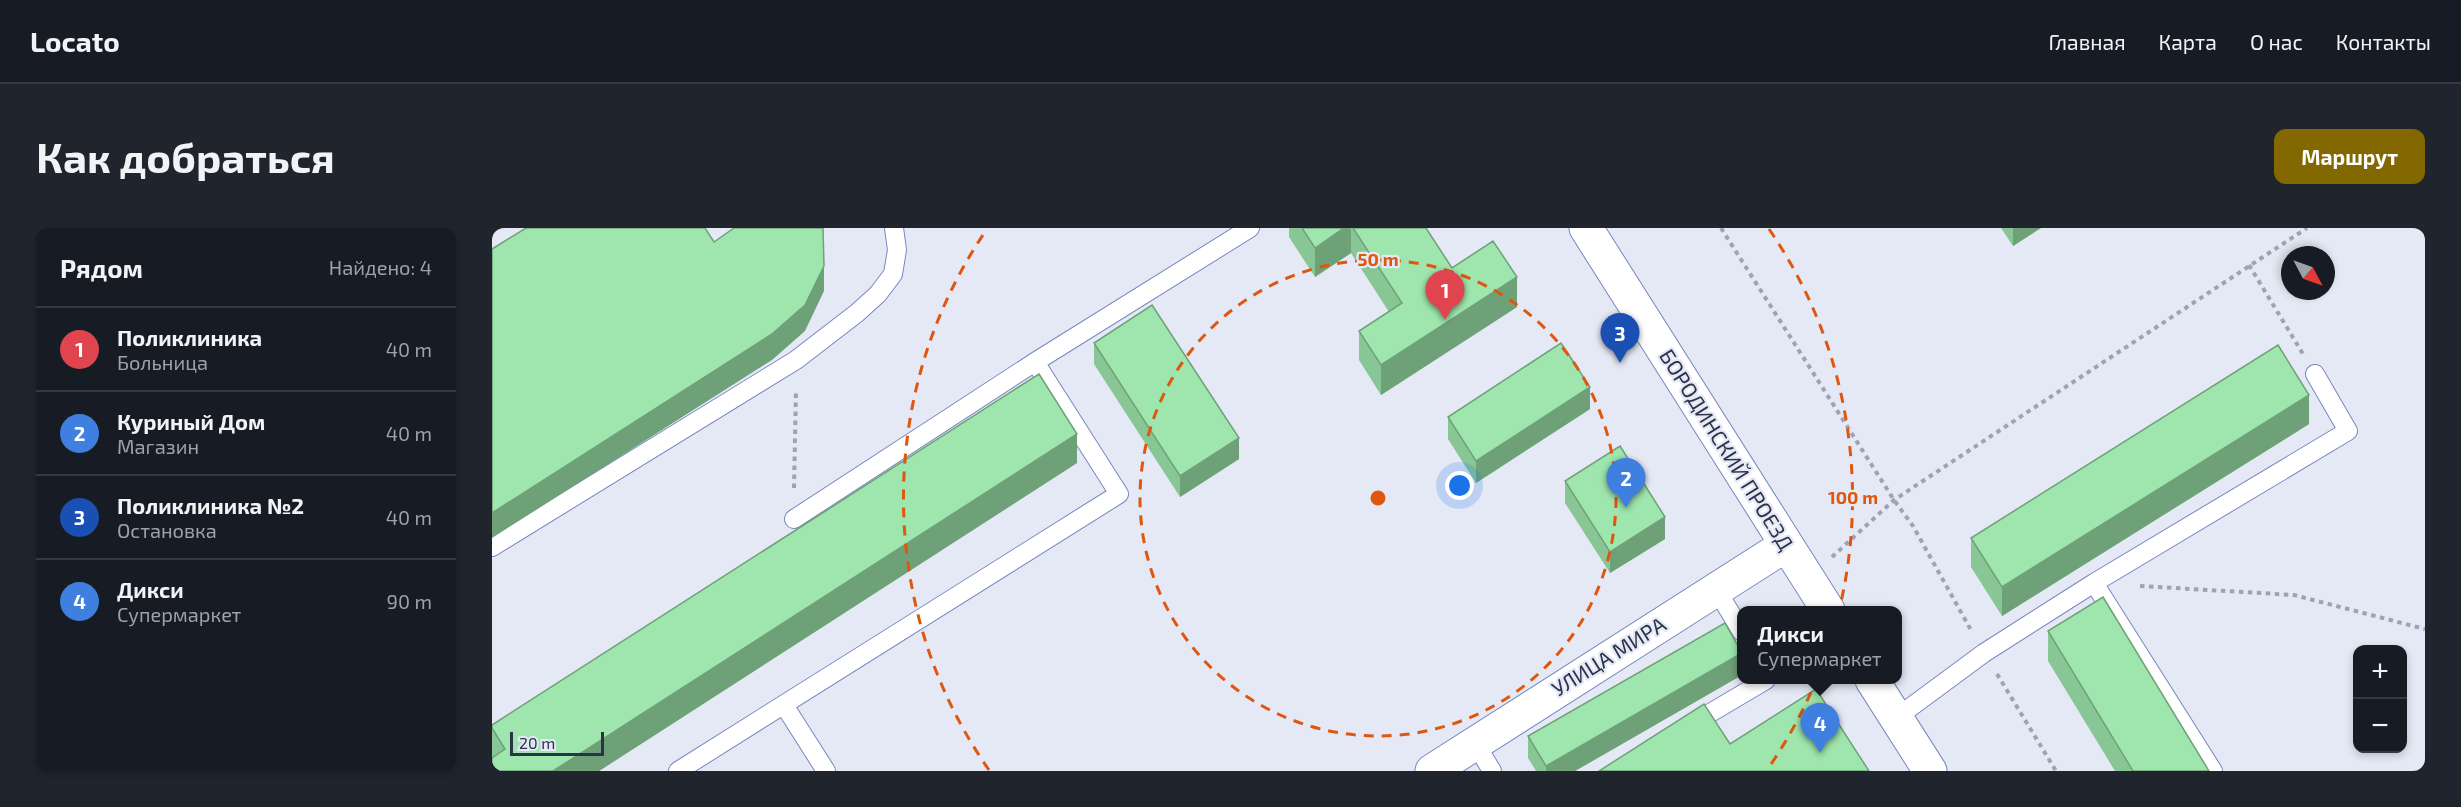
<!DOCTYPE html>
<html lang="ru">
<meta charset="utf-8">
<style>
:root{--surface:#171b24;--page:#20242c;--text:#f1f3f6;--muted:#9ea1a6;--line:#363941;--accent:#836700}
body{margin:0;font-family:"Exo 2",sans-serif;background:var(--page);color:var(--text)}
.controls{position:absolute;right:18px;bottom:18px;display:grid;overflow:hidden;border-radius:12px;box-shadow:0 3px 9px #0003}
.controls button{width:54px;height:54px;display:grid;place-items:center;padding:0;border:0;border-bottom:2px solid var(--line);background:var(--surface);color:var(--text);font:30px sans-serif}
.compass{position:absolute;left:1789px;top:18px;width:54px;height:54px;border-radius:50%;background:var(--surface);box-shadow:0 3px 9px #0003;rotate:131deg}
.scale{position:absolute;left:18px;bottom:15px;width:94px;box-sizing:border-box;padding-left:6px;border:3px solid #2b324a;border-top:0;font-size:16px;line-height:21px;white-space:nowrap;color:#2b324a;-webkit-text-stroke:4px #e5e9f5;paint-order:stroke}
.you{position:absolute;left:968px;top:258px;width:21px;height:21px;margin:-15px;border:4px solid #fff;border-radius:50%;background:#1a73e8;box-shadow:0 0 0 9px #1a73e833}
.badge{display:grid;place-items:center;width:39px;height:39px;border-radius:50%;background:var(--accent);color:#fff;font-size:20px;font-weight:700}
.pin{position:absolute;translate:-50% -50px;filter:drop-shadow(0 2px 3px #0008)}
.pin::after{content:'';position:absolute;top:32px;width:21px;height:18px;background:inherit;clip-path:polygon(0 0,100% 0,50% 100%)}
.popup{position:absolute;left:1245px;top:378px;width:165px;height:78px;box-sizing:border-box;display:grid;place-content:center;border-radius:12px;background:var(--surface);filter:drop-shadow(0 2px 4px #0005);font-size:20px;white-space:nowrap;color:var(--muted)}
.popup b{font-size:22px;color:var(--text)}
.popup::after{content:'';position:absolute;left:50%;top:100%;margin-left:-12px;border:12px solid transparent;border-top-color:var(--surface)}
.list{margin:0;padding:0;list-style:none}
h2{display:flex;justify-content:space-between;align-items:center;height:78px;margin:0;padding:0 24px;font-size:26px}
h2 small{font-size:20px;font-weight:400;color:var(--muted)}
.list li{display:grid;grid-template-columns:39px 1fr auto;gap:18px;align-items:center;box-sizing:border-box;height:84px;padding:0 24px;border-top:2px solid var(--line)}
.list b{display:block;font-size:22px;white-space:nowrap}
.list p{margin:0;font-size:20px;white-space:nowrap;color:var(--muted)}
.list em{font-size:20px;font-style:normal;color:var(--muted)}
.map{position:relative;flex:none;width:1933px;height:543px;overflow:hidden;border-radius:12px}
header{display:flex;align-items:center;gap:36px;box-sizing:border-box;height:84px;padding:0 30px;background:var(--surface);border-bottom:2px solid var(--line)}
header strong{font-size:28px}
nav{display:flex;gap:33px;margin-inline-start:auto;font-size:21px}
.intro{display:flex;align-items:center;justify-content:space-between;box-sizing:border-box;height:144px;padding:0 36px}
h1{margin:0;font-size:42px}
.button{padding:15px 27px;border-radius:12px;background:var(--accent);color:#fff;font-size:21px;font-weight:700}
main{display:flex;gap:36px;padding:0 36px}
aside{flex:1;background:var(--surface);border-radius:12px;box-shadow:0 3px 9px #0003}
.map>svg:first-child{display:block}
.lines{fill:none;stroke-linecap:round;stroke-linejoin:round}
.service-casing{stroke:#7688bf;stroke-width:20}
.minor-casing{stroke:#7688bf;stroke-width:35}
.path{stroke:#9da3b3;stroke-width:4;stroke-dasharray:4.5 4.5;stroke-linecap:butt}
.service{stroke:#fff;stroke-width:18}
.minor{stroke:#fff;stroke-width:33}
.wall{fill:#88c695}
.shaded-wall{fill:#6fa179}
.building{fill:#9ee6ad;stroke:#6fa179;stroke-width:1.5}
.ring{fill:none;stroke:#df570f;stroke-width:3;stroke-dasharray:10 8}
.labels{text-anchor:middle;stroke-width:4.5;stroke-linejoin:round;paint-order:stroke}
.street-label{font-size:21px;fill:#2b324a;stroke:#e5e9f5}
.centre{fill:#df570f;stroke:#e5e9f5;stroke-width:3}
.ring-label{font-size:18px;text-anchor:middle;font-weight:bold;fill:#df570f;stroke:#e5e9f5;stroke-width:4.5;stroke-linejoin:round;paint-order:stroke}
</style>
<header>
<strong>Locato</strong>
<nav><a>Главная</a><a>Карта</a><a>О нас</a><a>Контакты</a></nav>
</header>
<div class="intro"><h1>Как добраться</h1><a class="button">Маршрут</a></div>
<main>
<aside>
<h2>Рядом<small>Найдено: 4</small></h2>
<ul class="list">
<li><span class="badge" style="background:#e0444e">1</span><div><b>Поликлиника</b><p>Больница</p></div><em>40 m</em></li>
<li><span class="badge" style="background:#3f7fe0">2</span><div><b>Куриный Дом</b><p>Магазин</p></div><em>40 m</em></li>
<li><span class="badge" style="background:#1a4fb4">3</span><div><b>Поликлиника №2</b><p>Остановка</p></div><em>40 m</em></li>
<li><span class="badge" style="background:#3f7fe0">4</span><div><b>Дикси</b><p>Супермаркет</p></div><em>90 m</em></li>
</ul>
</aside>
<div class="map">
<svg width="1933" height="543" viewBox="0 0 1933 543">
<rect width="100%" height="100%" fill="#e5e9f5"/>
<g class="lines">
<g class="service-casing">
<path id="service" d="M302 291 543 134 758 0
M0 319 304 132 365 85 386 66 401 46 405 22 402 0
M1224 361 1250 404
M292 477 334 543
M1404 490 1492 425 1602 355
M1198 497 1274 452
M983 515 1000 543
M186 543 627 266 543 134
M1721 543 1602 355 1856 203 1823 146"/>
</g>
<g class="minor-casing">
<path id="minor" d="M1094 0 1336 382
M1380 452 1438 543
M940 543 1294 317"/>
</g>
<path class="path" d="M1229 0 1402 272 1421 298 1480 404
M1757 37 1811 126
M302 260 304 162
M1340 329 1402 272 1815 0
M1648 358 1802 367 1933 401
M1505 446 1564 543"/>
<use href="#service" class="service"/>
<use href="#minor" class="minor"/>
</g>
<path class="wall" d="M797 0H934L960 40 1025 79 889 167 867 132V103L897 84 859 25 823 49 797 9Z
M1509 0H1549L1521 18Z
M602 115 747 231 688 269 602 136Z
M1098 181 984 255 956 211V189Z
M1817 196 1510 388 1479 339V310Z
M585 235 107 543H0V497Z
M1073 253 1173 311 1118 345 1073 275Z
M1556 403 1717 543H1623L1556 433Z
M1250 447 1083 543H1044L1036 530V508Z"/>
<path class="shaded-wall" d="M852 0H859V25L823 49V20Z
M1521 0H1549L1521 18Z
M332 38V63L313 103 280 132 0 310V285Z
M1025 49V79L889 167V137Z
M1098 159V181L984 255V233Z
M1817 167V196L1510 388V359Z
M585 206V235L107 543H61Z
M747 210V231L688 269V248Z
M1173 289V311L1118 345V324Z
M1250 425V447L1083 543H1054V538Z"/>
<path class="building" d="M34 0H213L222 14 242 0H331L332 38 313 77 280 106 0 285V21Z
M810 0H852L823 20Z
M861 0H934L960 40 1001 13 1025 49 889 137 867 103 910 75Z
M660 77 747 210 688 248 602 115Z
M1069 115 1098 159 984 233 956 189Z
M1786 117 1817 167 1510 359 1479 310Z
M547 146 585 206 61 543H0V530L13 521 0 500V497Z
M1128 218 1173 289 1118 324 1073 253Z
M1611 369 1717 543H1641L1556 403Z
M1233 395 1250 425 1054 538 1036 508Z
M1324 461 1377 543H1107L1212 476 1238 516Z"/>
<g class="ring">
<circle cx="886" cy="270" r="238"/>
<path d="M497 542A475 475 0 0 1 495 1M1277 1A475 475 0 0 1 1275 542"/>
</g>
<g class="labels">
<g class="street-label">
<text transform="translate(1234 222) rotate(58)" y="7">БОРОДИНСКИЙ ПРОЕЗД</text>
<text transform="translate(1117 429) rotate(-32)" y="7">УЛИЦА МИРА</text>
</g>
</g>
<circle cx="886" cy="270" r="9" class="centre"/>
<g class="ring-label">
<text x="886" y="38">50 m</text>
<text x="1361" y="276">100 m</text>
</g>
</svg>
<div class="controls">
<button>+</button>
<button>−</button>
</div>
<svg class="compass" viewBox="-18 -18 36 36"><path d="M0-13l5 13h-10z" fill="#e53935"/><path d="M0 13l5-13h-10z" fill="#9ea1a6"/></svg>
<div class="scale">20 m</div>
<div class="you"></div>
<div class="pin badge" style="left:953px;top:92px;background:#e0444e">1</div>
<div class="pin badge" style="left:1134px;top:280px;background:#3f7fe0">2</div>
<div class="pin badge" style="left:1128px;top:135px;background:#1a4fb4">3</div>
<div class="pin badge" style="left:1328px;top:525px;background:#3f7fe0">4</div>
<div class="popup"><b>Дикси</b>Супермаркет</div>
</div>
</main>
